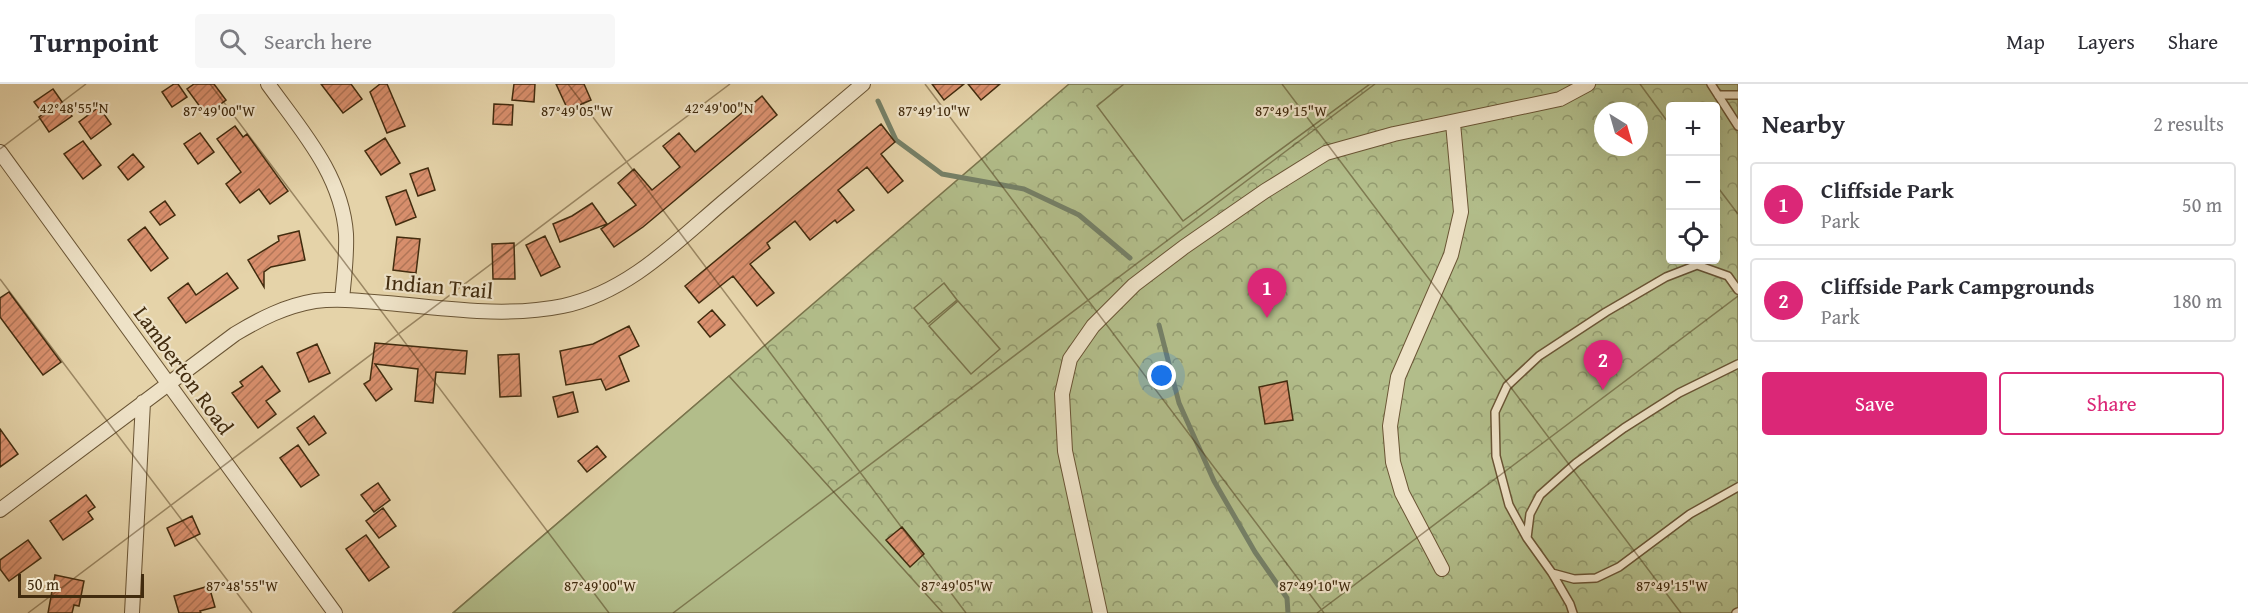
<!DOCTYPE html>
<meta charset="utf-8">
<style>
:root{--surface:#fff;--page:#f7f7f7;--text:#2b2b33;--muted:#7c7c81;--line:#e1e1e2;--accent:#db2777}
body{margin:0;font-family:"Gentium Book Plus",serif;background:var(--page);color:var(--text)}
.controls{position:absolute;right:18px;top:18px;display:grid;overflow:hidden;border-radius:6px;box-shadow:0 6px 24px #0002}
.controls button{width:54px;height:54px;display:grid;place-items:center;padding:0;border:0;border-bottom:2px solid var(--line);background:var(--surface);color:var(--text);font:30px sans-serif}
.compass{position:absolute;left:1594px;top:18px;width:54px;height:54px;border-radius:50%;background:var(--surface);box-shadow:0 6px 24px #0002;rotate:143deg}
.scale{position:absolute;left:18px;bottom:15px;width:126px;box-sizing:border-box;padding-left:6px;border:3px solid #412b0e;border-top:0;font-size:16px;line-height:21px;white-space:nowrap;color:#412b0e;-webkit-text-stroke:4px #eee2c7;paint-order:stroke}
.you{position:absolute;left:1162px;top:292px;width:21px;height:21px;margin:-15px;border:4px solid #fff;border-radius:50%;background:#1a73e8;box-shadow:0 0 0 9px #1a73e833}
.badge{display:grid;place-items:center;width:39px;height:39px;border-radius:50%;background:var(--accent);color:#fff;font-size:20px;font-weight:700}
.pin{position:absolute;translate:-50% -50px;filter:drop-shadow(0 2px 3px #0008)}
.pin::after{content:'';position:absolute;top:32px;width:21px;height:18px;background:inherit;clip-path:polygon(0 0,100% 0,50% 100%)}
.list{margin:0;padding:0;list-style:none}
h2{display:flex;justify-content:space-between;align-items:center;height:78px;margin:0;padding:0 24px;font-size:26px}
h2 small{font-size:20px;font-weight:400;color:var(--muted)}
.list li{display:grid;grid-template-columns:39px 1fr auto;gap:18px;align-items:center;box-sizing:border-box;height:84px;margin:0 12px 12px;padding:0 12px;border:2px solid var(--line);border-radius:6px}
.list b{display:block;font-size:22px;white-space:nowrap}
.list p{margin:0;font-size:20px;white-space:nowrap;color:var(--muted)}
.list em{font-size:20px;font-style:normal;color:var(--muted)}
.actions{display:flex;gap:12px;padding:18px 24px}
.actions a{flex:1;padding:14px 0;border:2px solid var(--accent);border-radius:6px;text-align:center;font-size:21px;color:var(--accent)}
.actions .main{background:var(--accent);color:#fff}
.icon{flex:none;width:33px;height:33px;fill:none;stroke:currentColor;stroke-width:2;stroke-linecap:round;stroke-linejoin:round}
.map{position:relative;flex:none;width:1738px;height:529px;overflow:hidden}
header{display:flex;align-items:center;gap:36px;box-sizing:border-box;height:84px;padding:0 30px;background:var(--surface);border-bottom:2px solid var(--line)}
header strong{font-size:28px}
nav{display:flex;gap:33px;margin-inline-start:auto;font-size:21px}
.search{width:420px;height:54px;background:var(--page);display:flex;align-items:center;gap:15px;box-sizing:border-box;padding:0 21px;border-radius:6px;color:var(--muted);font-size:22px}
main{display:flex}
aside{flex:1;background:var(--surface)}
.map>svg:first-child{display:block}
.park{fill:url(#park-crowns);stroke:#7a744c;stroke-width:1.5;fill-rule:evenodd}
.pitch{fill:#b2bd8a;stroke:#7a744c;stroke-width:1.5}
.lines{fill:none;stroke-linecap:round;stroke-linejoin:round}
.stream{stroke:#758067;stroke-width:5}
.building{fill:url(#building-hatch);stroke:#412b0e;stroke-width:1.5}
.service-casing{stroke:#6a5535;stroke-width:10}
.minor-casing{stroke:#6a5535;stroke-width:16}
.service{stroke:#eee2c7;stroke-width:7}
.minor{stroke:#eee2c7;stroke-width:14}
.ticks{fill:none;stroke:#412b0e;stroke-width:1.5;stroke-opacity:0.45}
.labels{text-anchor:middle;stroke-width:4.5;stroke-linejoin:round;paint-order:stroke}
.street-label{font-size:22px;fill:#412b0e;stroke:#eee2c7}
.ticks-label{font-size:15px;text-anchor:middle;fill:#412b0e;stroke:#eee2c7;stroke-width:4.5;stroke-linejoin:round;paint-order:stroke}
</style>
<header>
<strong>Turnpoint</strong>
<div class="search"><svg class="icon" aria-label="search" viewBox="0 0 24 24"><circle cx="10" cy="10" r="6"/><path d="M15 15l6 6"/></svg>Search here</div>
<nav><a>Map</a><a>Layers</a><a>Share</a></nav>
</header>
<main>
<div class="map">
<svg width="1738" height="529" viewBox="0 0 1738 529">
<defs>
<pattern id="park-crowns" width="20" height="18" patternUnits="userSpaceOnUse" patternTransform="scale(1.5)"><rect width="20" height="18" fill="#b2bd8a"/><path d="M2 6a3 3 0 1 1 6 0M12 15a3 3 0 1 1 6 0" fill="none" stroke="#929a6f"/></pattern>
<pattern id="building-hatch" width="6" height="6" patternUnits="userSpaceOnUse" patternTransform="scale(1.5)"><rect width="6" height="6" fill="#da906e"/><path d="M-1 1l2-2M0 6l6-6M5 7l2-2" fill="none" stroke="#b27659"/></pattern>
</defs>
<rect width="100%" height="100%" fill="#e5d3a9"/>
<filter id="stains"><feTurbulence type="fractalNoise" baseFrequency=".00333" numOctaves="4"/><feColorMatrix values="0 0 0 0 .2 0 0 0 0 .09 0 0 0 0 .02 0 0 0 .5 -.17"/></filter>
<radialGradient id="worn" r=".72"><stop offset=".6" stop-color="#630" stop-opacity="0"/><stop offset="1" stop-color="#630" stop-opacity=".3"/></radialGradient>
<path class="park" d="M1069 0H1738V529H453ZM1670 22H1716V176H1670ZM1603 27H1639V63H1603Z"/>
<path class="pitch" d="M1124 0H1370L1183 137 1097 22Z
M944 199 957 216 928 240 914 224Z
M958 217 1000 265 971 290 929 242Z
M729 292 943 529H453Z"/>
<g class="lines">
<path class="stream" d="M878 17 896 56 942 90 1024 105 1079 131 1130 174
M1159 241 1179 319 1214 397 1255 468 1287 514 1288 529"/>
</g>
<path class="building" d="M174 0H178L187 13 172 23 162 8Z
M194 0H214L226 16 206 31 187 5Z
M321 0H351L362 15 343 29Z
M380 0H387L405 42 387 49 370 8Z
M514 0H535L534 18 512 16Z
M556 0H584L591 16 568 26Z
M932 0H964L944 16Z
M968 0H1000L981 16Z
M53 5 72 32 49 48 39 33 43 30 34 18Z
M762 12 777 31 643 143 614 163 601 145 636 121 618 99 634 85 652 106 680 83 663 62 679 49 695 68Z
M494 20 513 21 512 41 493 40Z
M99 23 111 40 91 55 79 38Z
M881 40 895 58 881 70 903 97 888 109 867 83 838 106 854 126 837 139 835 136 810 156 795 137 767 159 770 164 750 180 774 209 757 222 733 192 699 219 685 202Z
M235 42 243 53 247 50 288 107 270 120 259 105 240 119 226 100 241 88 217 55Z
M200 49 214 68 198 80 184 60Z
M385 54 400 79 381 91 365 67Z
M83 57 101 81 83 95 64 70Z
M133 70 144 83 128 96 118 83Z
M428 84 435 106 418 112 410 90Z
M406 106 416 133 396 141 386 113Z
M165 117 175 131 160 141 150 128Z
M592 119 607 140 560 158 553 140 572 132Z
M145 143 168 174 151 187 128 156Z
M299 147 305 176 271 183 264 188V203L248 176 279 157 278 152Z
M545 152 560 183 541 192 526 161Z
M397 153 420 155 416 189 393 186Z
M514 159 515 195H493L492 160Z
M227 189 238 204 186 239 168 214 188 199 196 211Z
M9 208 61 278 43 291 0 233V214Z
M712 226 725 241 710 253 698 238Z
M629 242 639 262 619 272 629 297 606 306 601 295 566 301 560 267 593 260Z
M375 259 467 267 465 290 436 288 433 319 415 317 418 285 375 280 392 305 376 317 364 300 370 296Z
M317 260 330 289 309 298 297 269Z
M519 270 521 312 500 313 498 271Z
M262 282 280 307 266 317 276 330 258 344 232 309 243 302 240 298Z
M1287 297 1293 336 1265 340 1259 303Z
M573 308 578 328 558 333 553 313Z
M314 332 326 349 309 361 297 344Z
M0 345 18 370 0 383Z
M298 361 319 391 301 403 280 374Z
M597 362 606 373 587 388 578 377Z
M378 399 390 416 374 428 361 411Z
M86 411 95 423 88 428 93 435 63 456 50 437Z
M383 424 396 442 379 454 366 437Z
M192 432 200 450 175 462 167 444Z
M902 443 924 470 910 483 886 456Z
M366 451 389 483 369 497 346 465Z
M28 456 41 474 9 497 0 485V476Z
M55 491 84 497 79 522 74 521 72 529H48Z
M209 502 215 523 200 527 201 529H179L174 512Z"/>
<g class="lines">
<g class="service-casing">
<path id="service" d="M1711 0 1738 42
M1718 11H1738
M1527 454 1530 430 1540 411 1576 379 1624 344 1679 309 1738 280
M1552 489 1574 495 1596 494 1619 483 1690 430 1738 403
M1573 529 1570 520 1552 489 1527 454 1509 421 1496 372 1495 328 1507 302 1539 272 1606 228 1666 193 1697 181 1728 192 1738 206
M1736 529 1738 528"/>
</g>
<g class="minor-casing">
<path id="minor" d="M268 0C301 46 342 91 346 150 347 172 344 194 342 215
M0 68 335 529
M0 426 235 250C260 235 285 222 315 217 339 214 363 217 387 219 445 224 505 234 563 222 629 208 678 156 728 114 773 76 818 38 863 0
M1442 485 1402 409 1393 378 1390 342 1398 293 1451 171 1461 128 1453 39
M132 529 143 318
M1100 529 1065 367 1062 310 1070 275 1093 242 1134 201 1184 163 1265 107 1326 69 1394 50 1560 15 1588 0"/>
</g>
<use href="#service" class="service"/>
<use href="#minor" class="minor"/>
</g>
<path class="ticks" d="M210 0 609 529M568 0 966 529M925 0 1324 529M1282 0 1681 529M1640 0 1670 41M0 65 86 0M1716 101 1738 130M0 195 252 529M28 529 730 0M673 529 1375 0M1317 529 1738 212"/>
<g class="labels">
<g class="street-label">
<text transform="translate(439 202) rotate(5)" y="8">Indian Trail</text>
<text transform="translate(184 286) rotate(54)" y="8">Lamberton Road</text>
</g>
</g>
<g class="ticks-label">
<text x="74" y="29">42°48'55"N</text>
<text x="719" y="29">42°49'00"N</text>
<text x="577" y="32">87°49'05"W</text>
<text x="219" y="32">87°49'00"W</text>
<text x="934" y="32">87°49'10"W</text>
<text x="1291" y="32">87°49'15"W</text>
<text x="242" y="507">87°48'55"W</text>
<text x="600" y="507">87°49'00"W</text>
<text x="957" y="507">87°49'05"W</text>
<text x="1315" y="507">87°49'10"W</text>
<text x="1672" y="507">87°49'15"W</text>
</g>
<rect width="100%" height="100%" filter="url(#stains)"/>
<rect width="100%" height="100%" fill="url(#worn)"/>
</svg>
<div class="controls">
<button>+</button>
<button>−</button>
<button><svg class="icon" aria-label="locate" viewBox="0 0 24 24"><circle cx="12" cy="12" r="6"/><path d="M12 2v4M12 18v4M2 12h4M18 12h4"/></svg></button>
</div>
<svg class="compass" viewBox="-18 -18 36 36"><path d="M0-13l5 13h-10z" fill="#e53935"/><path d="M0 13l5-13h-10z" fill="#7c7c81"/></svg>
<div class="scale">50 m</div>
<div class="you"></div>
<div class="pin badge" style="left:1267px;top:234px">1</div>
<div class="pin badge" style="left:1603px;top:306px">2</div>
</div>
<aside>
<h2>Nearby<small>2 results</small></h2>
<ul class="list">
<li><span class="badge">1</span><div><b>Cliffside Park</b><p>Park</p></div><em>50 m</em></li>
<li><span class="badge">2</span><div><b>Cliffside Park Campgrounds</b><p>Park</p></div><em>180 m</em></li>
</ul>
<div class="actions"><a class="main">Save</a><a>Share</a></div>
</aside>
</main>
